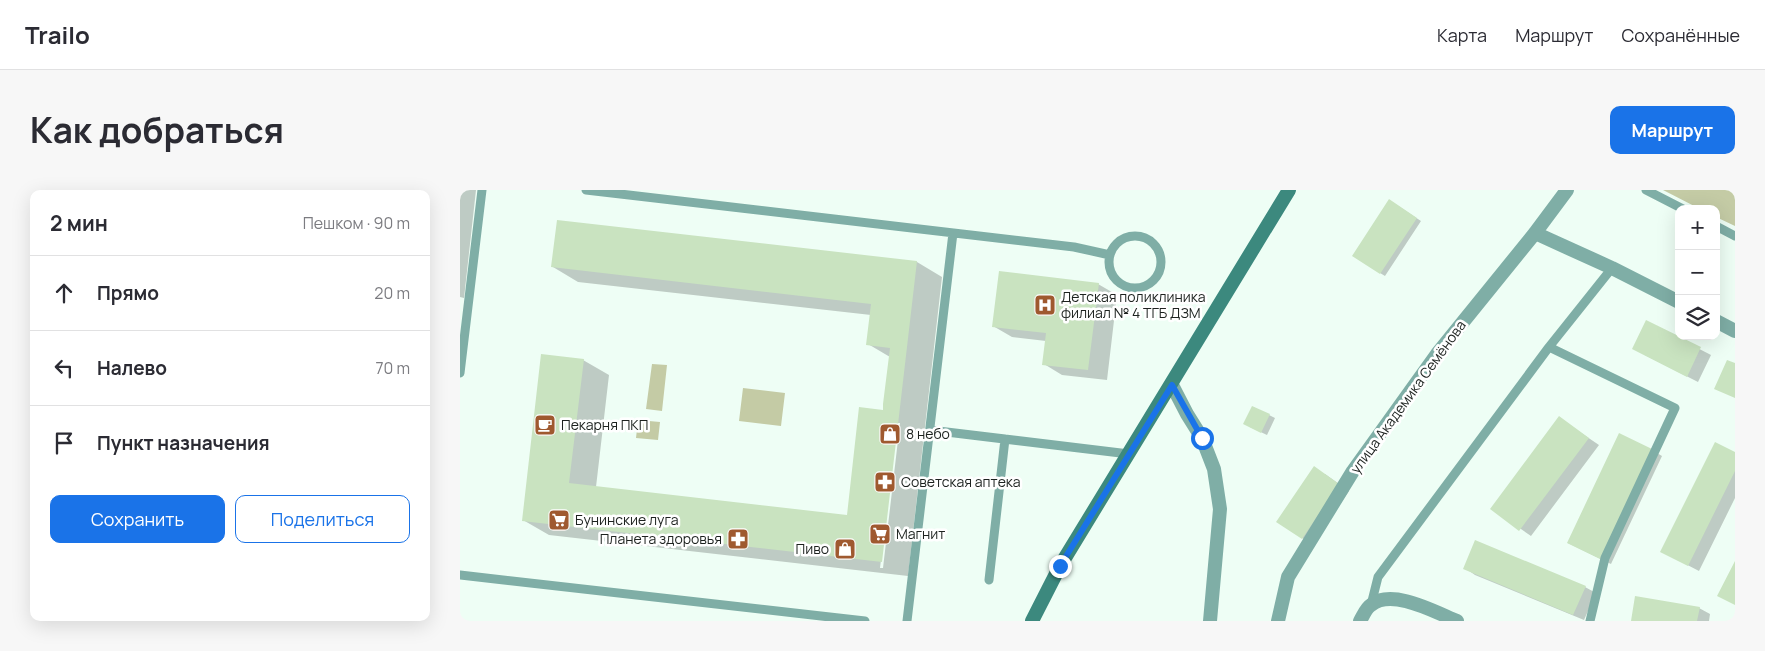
<!DOCTYPE html>
<html lang="ru">
<meta charset="utf-8">
<style>
:root{--surface:#fff;--page:#f7f7f7;--text:#2b2b33;--muted:#7c7c81;--line:#e1e1e2;--accent:#1a73e8}
body{margin:0;font-family:Manrope,sans-serif;background:var(--page);color:var(--text)}
.controls{position:absolute;right:15px;top:15px;display:grid;overflow:hidden;border-radius:10px;box-shadow:0 5px 20px #0002}
.controls button{width:45px;height:45px;display:grid;place-items:center;padding:0;border:0;border-bottom:1px solid var(--line);background:var(--surface);color:var(--text);font:25px sans-serif}
.stop{position:absolute;width:15px;height:15px;margin:-11px;border:4px solid #1a73e8;border-radius:50%;background:#fff}
.stop.end{background:#1a73e8;border-color:#fff;box-shadow:0 1px 5px #0008}
.list{margin:0;padding:0;list-style:none}
h2{display:flex;justify-content:space-between;align-items:center;height:65px;margin:0;padding:0 20px;font-size:21px}
h2 small{font-size:16px;font-weight:400;color:var(--muted)}
.list li{display:grid;grid-template-columns:32px 1fr auto;gap:15px;align-items:center;box-sizing:border-box;height:75px;padding:0 20px;border-top:1px solid var(--line)}
.list b{display:block;font-size:19px;white-space:nowrap}
.list em{font-size:16px;font-style:normal;color:var(--muted)}
.actions{display:flex;gap:10px;padding:15px 20px}
.actions a{flex:1;padding:11px 0;border:1px solid var(--accent);border-radius:10px;text-align:center;font-size:18px;color:var(--accent)}
.actions .main{background:var(--accent);color:#fff}
.icon{flex:none;width:28px;height:28px;fill:none;stroke:currentColor;stroke-width:2;stroke-linecap:round;stroke-linejoin:round}
.map{position:relative;flex:none;width:1275px;height:431px;overflow:hidden;border-radius:10px}
header{display:flex;align-items:center;gap:30px;box-sizing:border-box;height:70px;padding:0 25px;background:var(--surface);border-bottom:1px solid var(--line)}
header strong{font-size:24px}
nav{display:flex;gap:28px;margin-inline-start:auto;font-size:18px}
.intro{display:flex;align-items:center;justify-content:space-between;box-sizing:border-box;height:120px;padding:0 30px}
h1{margin:0;font-size:35px}
.button{padding:12px 22px;border-radius:10px;background:var(--accent);color:#fff;font-size:18px;font-weight:700}
main{display:flex;gap:30px;padding:0 30px}
aside{flex:1;background:var(--surface);border-radius:10px;box-shadow:0 5px 20px #0002}
.map>svg:first-child{display:block}
.green{fill:#c4cba5}
.shadow{fill:#0003;fill-rule:evenodd}
.building{fill:#c9e3c0}
.lines{fill:none;stroke-linecap:round;stroke-linejoin:round}
.service{stroke:#7faea6;stroke-width:9}
.minor{stroke:#7faea6;stroke-width:14}
.secondary{stroke:#3c897e;stroke-width:14}
.route{stroke:#1a73e8;stroke-width:6}
.labels{text-anchor:middle;stroke-width:5;stroke-linejoin:round;paint-order:stroke}
.poi-label{font-size:14px;fill:#1d221f;stroke:#fff;text-anchor:start}
.street-label{font-size:14px;fill:#1d221f;stroke:#fff}
</style>
<header>
<strong>Trailo</strong>
<nav><a>Карта</a><a>Маршрут</a><a>Сохранённые</a></nav>
</header>
<div class="intro"><h1>Как добраться</h1><a class="button">Маршрут</a></div>
<main>
<aside>
<h2>2 мин<small>Пешком · 90 m</small></h2>
<ul class="list">
<li><svg class="icon" aria-label="ahead" viewBox="0 0 24 24"><path d="M12 20V5M6 11l6-6 6 6"/></svg><div><b>Прямо</b></div><em>20 m</em></li>
<li><svg class="icon" aria-label="left" viewBox="0 0 24 24"><path d="M17 20v-9H6M10 6l-5 5 5 5"/></svg><div><b>Налево</b></div><em>70 m</em></li>
<li><svg class="icon" aria-label="arrive" viewBox="0 0 24 24"><path d="M6 21V4h12l-3 4 3 4H6"/></svg><div><b>Пункт назначения</b></div></li>
</ul>
<div class="actions"><a class="main">Сохранить</a><a>Поделиться</a></div>
</aside>
<div class="map">
<svg width="1275" height="431" viewBox="0 0 1275 431">
<rect width="100%" height="100%" fill="#eefef5"/>
<path class="green" d="M1203 0H1275V36L1256 27V19H1240Z
M192 174 207 175 202 221 186 219Z
M283 198 325 203 321 236 279 231Z
M178 230 200 232 198 250 176 248Z"/>
<path class="shadow" d="M0 0H16L4 108 0 107Z
M935 14 961 31 925 86 920 83Z
M457 72 482 87 448 386 89 345 63 330 123 170 149 185 136 297 388 326 424 221 430 167 408 154 411 125 118 92 93 77ZM437 233H440L423 378H420Z
M638 94 657 105 647 190 602 185 584 174 586 151 552 147 533 136Z
M1187 132 1251 165 1238 192 1185 165Z
M793 217 815 228 807 245 790 237Z
M1099 228 1139 255 1071 346 1032 319Z
M1192 260 1202 266 1151 374 1108 353Z
M1275 263V308L1239 381 1212 367Z
M865 284 889 301 853 354 842 348Z
M1005 378 1125 397 1136 403 1124 430 1015 385Z
M1239 418 1250 424 1249 431H1172Z"/>
<path class="building" d="M929 9 957 28 920 84 892 66Z
M97 30 457 71 422 372 62 331 81 164 124 169 109 293 387 325 399 217 423 220V214L430 158 406 155 411 114 91 77Z
M539 81 639 93 628 180 582 175 586 143 532 137Z
M1186 130 1241 157 1227 187 1172 159Z
M1267 170 1275 173V208L1254 199Z
M792 216 810 224 801 243 783 234Z
M1099 226 1129 248 1059 341 1030 319Z
M1159 243 1192 259 1140 369 1107 353Z
M1255 252 1275 262V281L1228 376 1200 362Z
M854 276 879 294 842 349 816 332Z
M1015 350 1126 396 1113 425 1003 379Z
M1275 371V415L1257 406Z
M1175 406 1240 417 1237 431H1171Z"/>
<g class="lines">
<path class="service" d="M126 0 614 57 650 65
M1186 0 1223 19
M1256 36 1275 46
M649 72a26 26 0 1 1 52 0a26 26 0 1 1-52 0Z
M1089 157 1215 218 1145 368 1130 431
M0 183 22 0
M470 240 669 264
M0 385 405 431
M529 390 545 249
M911 415 918 387 1089 157 1152 78
M447 431 493 43"/>
<path class="minor" d="M1075 43 1152 78 1219 112
M1256 131 1275 141
M712 195 727 224 742 248 754 279 760 319 750 431
M818 431 828 387 893 281 977 164 1075 43 1107 0
M900 431C903 426 906 418 911 415 932 398 975 422 997 431"/>
<path class="secondary" d="M572 431 600 376 829 0"/>
</g>
<g class="lines">
<path class="route" d="M600 376 712 195 742 248"/>
</g>
<defs>
<g id="hospital-square" transform="scale(1.125)"><rect x="-9" y="-9" width="18" height="18" rx="4" fill="#9f592f" stroke="#fff"/><path d="M-5-5h3v3.5h4V-5h3V5h-3V1.5h-4V5h-3Z" fill="#fff"/></g>
<g id="cafe-square" transform="scale(1.125)"><rect x="-9" y="-9" width="18" height="18" rx="4" fill="#9f592f" stroke="#fff"/><path d="M-5.5-4.5H6V0H3Q3 3.5 0 3.5H-2.5Q-5.5 3.5-5.5 0ZM3-3.2v2h1.7v-2ZM-6 4.5H4V6H-6Z" fill="#fff"/></g>
<g id="shop-square" transform="scale(1.125)"><rect x="-9" y="-9" width="18" height="18" rx="4" fill="#9f592f" stroke="#fff"/><path d="M-5-2.5h2.3a2.7 3.5 0 0 1 5.4 0H5L5.5 6h-11ZM-1.5-2.5h3a1.5 2.3 0 0 0-3 0Z" fill="#fff"/></g>
<g id="pharmacy-square" transform="scale(1.125)"><rect x="-9" y="-9" width="18" height="18" rx="4" fill="#9f592f" stroke="#fff"/><path d="M-2-6h4v4h4v4h-4v4h-4v-4h-4v-4h4Z" fill="#fff"/></g>
<g id="supermarket-square" transform="scale(1.125)"><rect x="-9" y="-9" width="18" height="18" rx="4" fill="#9f592f" stroke="#fff"/><path d="M-6-5.5h2.5l.6 2H6L4.5 2H-2.5L-4.4-4H-6ZM-1.5 3.2a1.3 1.3 0 1 0 .1 0ZM3 3.2a1.3 1.3 0 1 0 .1 0Z" fill="#fff"/></g>
</defs>
<g fill-rule="evenodd">
<use href="#hospital-square" x="585" y="115"/>
<use href="#cafe-square" x="85" y="235"/>
<use href="#shop-square" x="430" y="244"/>
<use href="#pharmacy-square" x="425" y="292"/>
<use href="#supermarket-square" x="99" y="330"/>
<use href="#supermarket-square" x="420" y="344"/>
<use href="#pharmacy-square" x="278" y="349"/>
<use href="#shop-square" x="385" y="359"/>
</g>
<g class="labels">
<g class="poi-label">
<text x="601" y="112">Детская поликлиника<tspan x="601" dy="16">филиал № 4 ТГБ ДЗМ</tspan></text>
<text x="101" y="240">Пекарня ПКП</text>
<text x="446" y="249">8 небо</text>
<text x="441" y="297">Советская аптека</text>
<text x="115" y="335">Бунинские луга</text>
<text x="436" y="349">Магнит</text>
<text x="262" y="354" text-anchor="end">Планета здоровья</text>
<text x="369" y="364" text-anchor="end">Пиво</text>
</g>
<g class="street-label">
<text transform="translate(948 207) rotate(-54)" y="5">улица Академика Семёнова</text>
</g>
</g>
</svg>
<div class="controls">
<button>+</button>
<button>−</button>
<button><svg class="icon" aria-label="layers" viewBox="0 0 24 24"><path d="M12 4l9 5-9 5-9-5zM3 14l9 5 9-5"/></svg></button>
</div>
<div class="stop" style="left:742px;top:248px"></div>
<div class="stop end" style="left:600px;top:376px"></div>
</div>
</main>
